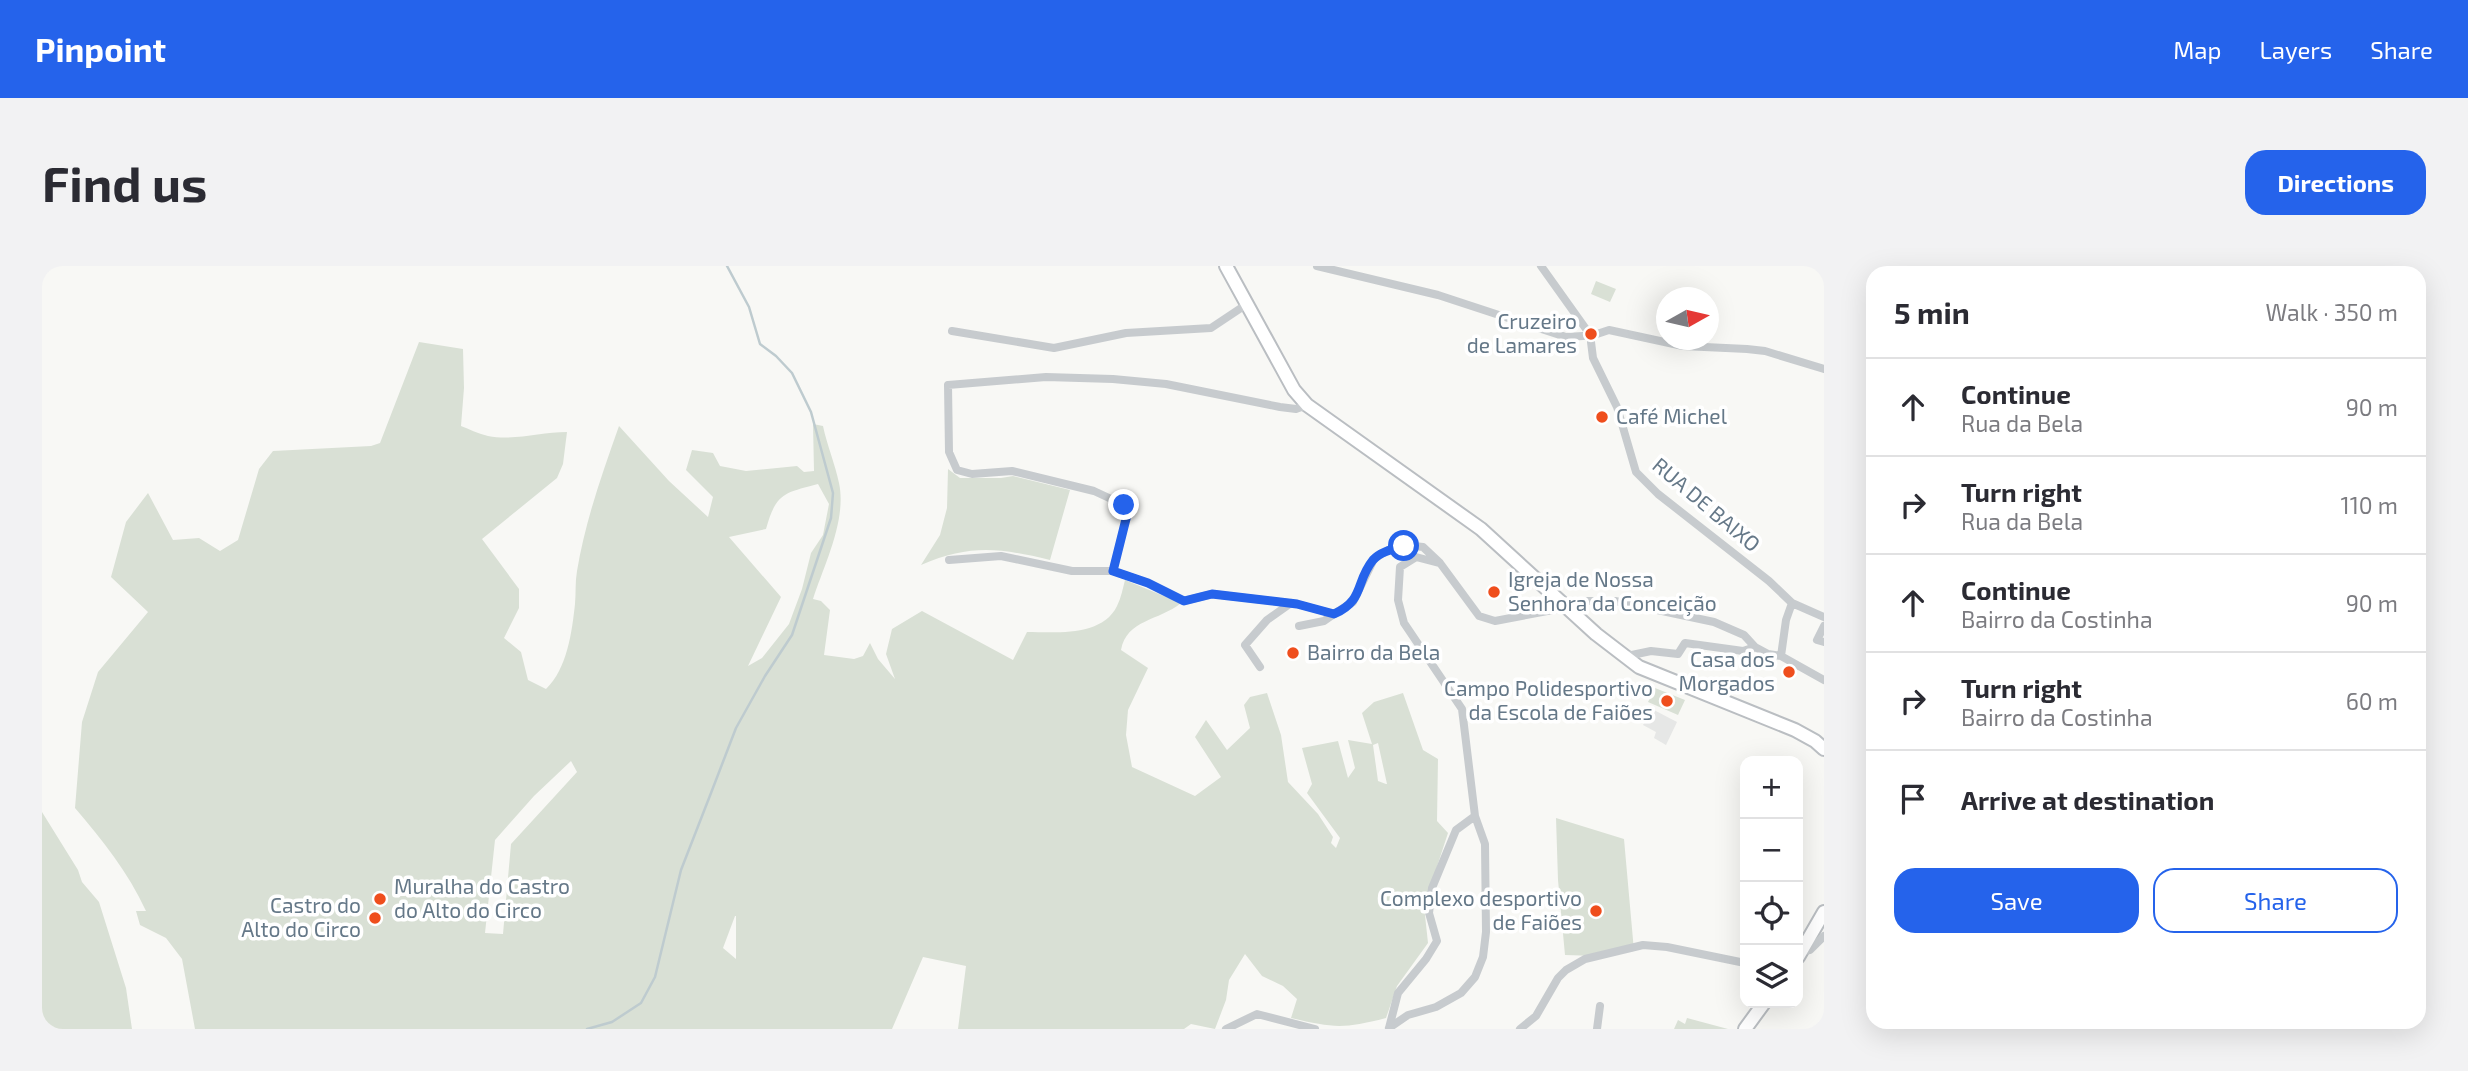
<!DOCTYPE html>
<meta charset="utf-8">
<style>
:root{--surface:#fff;--page:#f2f2f3;--text:#2b2b33;--muted:#7c7c81;--line:#e1e1e2;--accent:#2563eb}
body{margin:0;font-family:"Exo 2",sans-serif;background:var(--page);color:var(--text)}
.controls{position:absolute;right:21px;bottom:21px;display:grid;overflow:hidden;border-radius:14px;box-shadow:0 7px 28px #0002}
.controls button{width:63px;height:63px;display:grid;place-items:center;padding:0;border:0;border-bottom:2px solid var(--line);background:var(--surface);color:var(--text);font:35px sans-serif}
.compass{position:absolute;left:1614px;top:21px;width:63px;height:63px;border-radius:50%;background:var(--surface);box-shadow:0 7px 28px #0002;rotate:82deg}
.stop{position:absolute;width:21px;height:21px;margin:-16px;border:5px solid #2563eb;border-radius:50%;background:#fff}
.stop.end{background:#2563eb;border-color:#fff;box-shadow:0 2px 7px #0008}
.list{margin:0;padding:0;list-style:none}
h2{display:flex;justify-content:space-between;align-items:center;height:91px;margin:0;padding:0 28px;font-size:30px}
h2 small{font-size:23px;font-weight:400;color:var(--muted)}
.list li{display:grid;grid-template-columns:46px 1fr auto;gap:21px;align-items:center;box-sizing:border-box;height:98px;padding:0 28px;border-top:2px solid var(--line)}
.list b{display:block;font-size:26px;white-space:nowrap}
.list p{margin:0;font-size:23px;white-space:nowrap;color:var(--muted)}
.list em{font-size:23px;font-style:normal;color:var(--muted)}
.actions{display:flex;gap:14px;padding:21px 28px}
.actions a{flex:1;padding:16px 0;border:2px solid var(--accent);border-radius:21px;text-align:center;font-size:24px;color:var(--accent)}
.actions .main{background:var(--accent);color:#fff}
.icon{flex:none;width:38px;height:38px;fill:none;stroke:currentColor;stroke-width:2;stroke-linecap:round;stroke-linejoin:round}
.map{position:relative;flex:none;width:1782px;height:763px;overflow:hidden;border-radius:21px}
header{display:flex;align-items:center;gap:42px;box-sizing:border-box;height:98px;padding:0 35px;background:var(--accent);color:#fff}
header strong{font-size:33px}
nav{display:flex;gap:38px;margin-inline-start:auto;font-size:24px}
.intro{display:flex;align-items:center;justify-content:space-between;box-sizing:border-box;height:168px;padding:0 42px}
h1{margin:0;font-size:49px}
.button{padding:18px 32px;border-radius:21px;background:var(--accent);color:#fff;font-size:24px;font-weight:700}
main{display:flex;gap:42px;padding:0 42px}
aside{flex:1;background:var(--surface);border-radius:21px;box-shadow:0 7px 28px #0002}
.map>svg:first-child{display:block}
.built{fill:#e6e7e6}
.green{fill:#d9e0d5;fill-rule:evenodd}
.lines{fill:none;stroke-linecap:round;stroke-linejoin:round}
.stream{stroke:#becbcf;stroke-width:2.5}
.primary-casing{stroke:#babec2;stroke-width:16}
.minor{stroke:#c7cbce;stroke-width:8}
.primary{stroke:#fff;stroke-width:12}
.route{stroke:#2563eb;stroke-width:9}
.poi-dot{fill:#ef4e1d;stroke:#fff;stroke-width:2.5}
.labels{text-anchor:middle;stroke-width:7;stroke-linejoin:round;paint-order:stroke}
.poi-label{font-size:21px;fill:#657888;stroke:#fff;text-anchor:end}
.street-label{font-size:21px;fill:#657888;stroke:#fff}
</style>
<header>
<strong>Pinpoint</strong>
<nav><a>Map</a><a>Layers</a><a>Share</a></nav>
</header>
<div class="intro"><h1>Find us</h1><a class="button">Directions</a></div>
<main>
<div class="map">
<svg width="1782" height="763" viewBox="0 0 1782 763">
<rect width="100%" height="100%" fill="#f8f8f5"/>
<path class="built" d="M1610 443 1635 456 1624 479 1612 472 1614 466 1601 459Z"/>
<path class="green" d="M1554 15 1574 23 1568 36 1549 28Z
M377 76 421 83 422 122 419 160C427 163 437 168 446 170 472 175 499 166 525 166L521 198 515 212 440 273 477 323V342L462 372 479 386 486 414 504 423C525 403 530 366 533 338 534 327 533 316 535 305 543 256 560 208 577 160L627 215 666 251 671 231 644 204 650 184 671 187 678 200 704 205 755 200 762 206 772 205 771 158 781 160C785 179 793 198 797 217 805 254 782 299 771 333L779 335 788 344 782 389 812 393 821 390 828 377 836 393 853 413 844 388 850 363 880 345 971 394 985 366C1014 366 1060 371 1075 340 1079 332 1081 322 1083 314L1139 337C1117 355 1085 353 1079 384L1106 402 1086 444 1084 469 1090 501 1153 530 1179 511 1153 471 1164 454 1185 484 1208 462 1202 439 1208 431 1225 427 1239 469 1246 516 1276 548 1291 571 1289 577 1294 582 1298 572 1265 527 1270 518 1260 482 1296 475 1306 512 1313 502 1306 474 1330 478 1320 447 1332 436 1361 427 1381 484 1396 493 1395 555 1406 567 1382 640 1386 677 1355 720 1344 752C1301 763 1292 762 1249 752L1255 733 1241 720 1220 710 1203 688 1187 714 1184 734 1173 763 1149 758 1142 763H916L924 700 881 691 850 763H153L140 693 124 672 98 659 94 645H104C86 606 61 575 33 542L40 456 56 406 106 346 69 311 84 256 106 227 131 274 157 272 178 285 196 274 217 203 231 185 329 180 338 177ZM776 218 787 238 781 269 769 287 760 323 747 358 720 392 706 400 739 331 687 271 724 263C734 227 742 227 776 218ZM1336 477 1345 518H1344L1336 515 1331 479ZM529 495 535 506 469 578 461 668 443 667 453 574 492 530ZM693 650H694V693L681 682Z
M906 203 918 212H959L971 210 1028 224 1008 294C958 282 928 278 879 299L898 269 905 242Z
M1613 422 1643 434 1636 449 1606 436Z
M0 546 36 604 40 616 57 636 84 722 90 763H0Z
M1514 552 1582 573 1592 685 1554 690 1523 689 1516 614Z
M1645 752 1686 763H1632L1636 754 1643 758Z"/>
<g class="lines">
<path class="stream" d="M545 763 570 756 599 737 613 711 639 604 669 527 694 462 723 410 750 369 789 252 791 227 769 146 750 107 734 90 718 78 707 41 685 0"/>
<g class="primary-casing">
<path id="primary" d="M1184 0 1252 124 1265 139 1439 263 1554 368 1597 401 1753 464 1773 475 1782 483
M1756 691 1782 646
M1703 763 1722 737"/>
</g>
<path class="minor" d="M1275 0 1396 29 1524 71 1541 70
M1499 0 1544 63
M910 65 1012 82 1084 67 1169 62 1205 38
M1555 68 1567 64 1641 80 1705 83 1723 85 1782 103
M1549 76 1551 92 1575 141 1594 206 1616 228 1727 315 1750 337 1782 351
M1265 139 1254 143 1238 141 1124 118 1071 113 1004 111 906 119 907 186 915 204 930 208 970 205 1052 225 1082 239 1085 249 1071 305 1106 317 1142 335 1170 328 1255 338 1292 348 1311 336 1332 293 1346 284 1372 280 1381 281 1398 297 1437 350 1453 355 1516 343 1532 335H1573L1672 356 1702 369 1713 381 1726 388 1739 390 1782 414
M907 294 959 290 1030 305H1071
M1257 360 1282 355 1292 348
M1782 360 1775 374 1782 376
M1585 390 1609 385 1636 388 1643 377 1701 385 1713 381
M1739 390 1744 354 1750 337
M1218 401 1203 379 1225 354 1249 337
M1761 685 1768 684 1782 670
M1347 762 1356 727 1384 693 1395 675 1387 647 1390 622 1414 564 1433 550 1420 443 1362 357 1356 334 1358 301 1374 291 1397 297
M1347 762 1366 749 1394 741 1419 727 1433 711 1441 691 1444 666 1443 578 1433 550
M1184 763 1215 748 1273 763
M1478 763 1494 750 1516 712 1524 704 1543 693 1601 679 1625 681 1703 697
M1555 763 1558 740"/>
<use href="#primary" class="primary"/>
</g>
<g class="lines">
<path class="route" d="M1082 239 1085 249 1071 305 1106 317 1142 335 1170 328 1255 338 1292 348C1323 334 1313 316 1331 294 1338 286 1351 283 1362 280"/>
</g>
<g class="poi-dot">
<circle cx="1549" cy="68" r="7"/>
<circle cx="1560" cy="151" r="7"/>
<circle cx="1452" cy="326" r="7"/>
<circle cx="1251" cy="387" r="7"/>
<circle cx="1747" cy="406" r="7"/>
<circle cx="1625" cy="435" r="7"/>
<circle cx="338" cy="633" r="7"/>
<circle cx="1554" cy="645" r="7"/>
<circle cx="333" cy="652" r="7"/>
</g>
<g class="labels">
<g class="poi-label">
<text x="1535" y="63">Cruzeiro<tspan x="1535" dy="24">de Lamares</tspan></text>
<text x="1574" y="158" text-anchor="start">Café Michel</text>
<text x="1466" y="321" text-anchor="start">Igreja de Nossa<tspan x="1466" dy="24">Senhora da Conceição</tspan></text>
<text x="1265" y="394" text-anchor="start">Bairro da Bela</text>
<text x="1733" y="401">Casa dos<tspan x="1733" dy="24">Morgados</tspan></text>
<text x="1611" y="430">Campo Polidesportivo<tspan x="1611" dy="24">da Escola de Faiões</tspan></text>
<text x="352" y="628" text-anchor="start">Muralha do Castro<tspan x="352" dy="24">do Alto do Circo</tspan></text>
<text x="1540" y="640">Complexo desportivo<tspan x="1540" dy="24">de Faiões</tspan></text>
<text x="319" y="647">Castro do<tspan x="319" dy="24">Alto do Circo</tspan></text>
</g>
<g class="street-label">
<text transform="translate(1664 239) rotate(40)" y="7">RUA DE BAIXO</text>
</g>
</g>
</svg>
<div class="controls">
<button>+</button>
<button>−</button>
<button><svg class="icon" aria-label="locate" viewBox="0 0 24 24"><circle cx="12" cy="12" r="6"/><path d="M12 2v4M12 18v4M2 12h4M18 12h4"/></svg></button>
<button><svg class="icon" aria-label="layers" viewBox="0 0 24 24"><path d="M12 4l9 5-9 5-9-5zM3 14l9 5 9-5"/></svg></button>
</div>
<svg class="compass" viewBox="-18 -18 36 36"><path d="M0-13l5 13h-10z" fill="#e53935"/><path d="M0 13l5-13h-10z" fill="#7c7c81"/></svg>
<div class="stop" style="left:1362px;top:280px"></div>
<div class="stop end" style="left:1082px;top:239px"></div>
</div>
<aside>
<h2>5 min<small>Walk · 350 m</small></h2>
<ul class="list">
<li><svg class="icon" aria-label="ahead" viewBox="0 0 24 24"><path d="M12 20V5M6 11l6-6 6 6"/></svg><div><b>Continue</b><p>Rua da Bela</p></div><em>90 m</em></li>
<li><svg class="icon" aria-label="right" viewBox="0 0 24 24"><path d="M7 20v-9h11M14 6l5 5-5 5"/></svg><div><b>Turn right</b><p>Rua da Bela</p></div><em>110 m</em></li>
<li><svg class="icon" aria-label="ahead" viewBox="0 0 24 24"><path d="M12 20V5M6 11l6-6 6 6"/></svg><div><b>Continue</b><p>Bairro da Costinha</p></div><em>90 m</em></li>
<li><svg class="icon" aria-label="right" viewBox="0 0 24 24"><path d="M7 20v-9h11M14 6l5 5-5 5"/></svg><div><b>Turn right</b><p>Bairro da Costinha</p></div><em>60 m</em></li>
<li><svg class="icon" aria-label="arrive" viewBox="0 0 24 24"><path d="M6 21V4h12l-3 4 3 4H6"/></svg><div><b>Arrive at destination</b></div></li>
</ul>
<div class="actions"><a class="main">Save</a><a>Share</a></div>
</aside>
</main>
